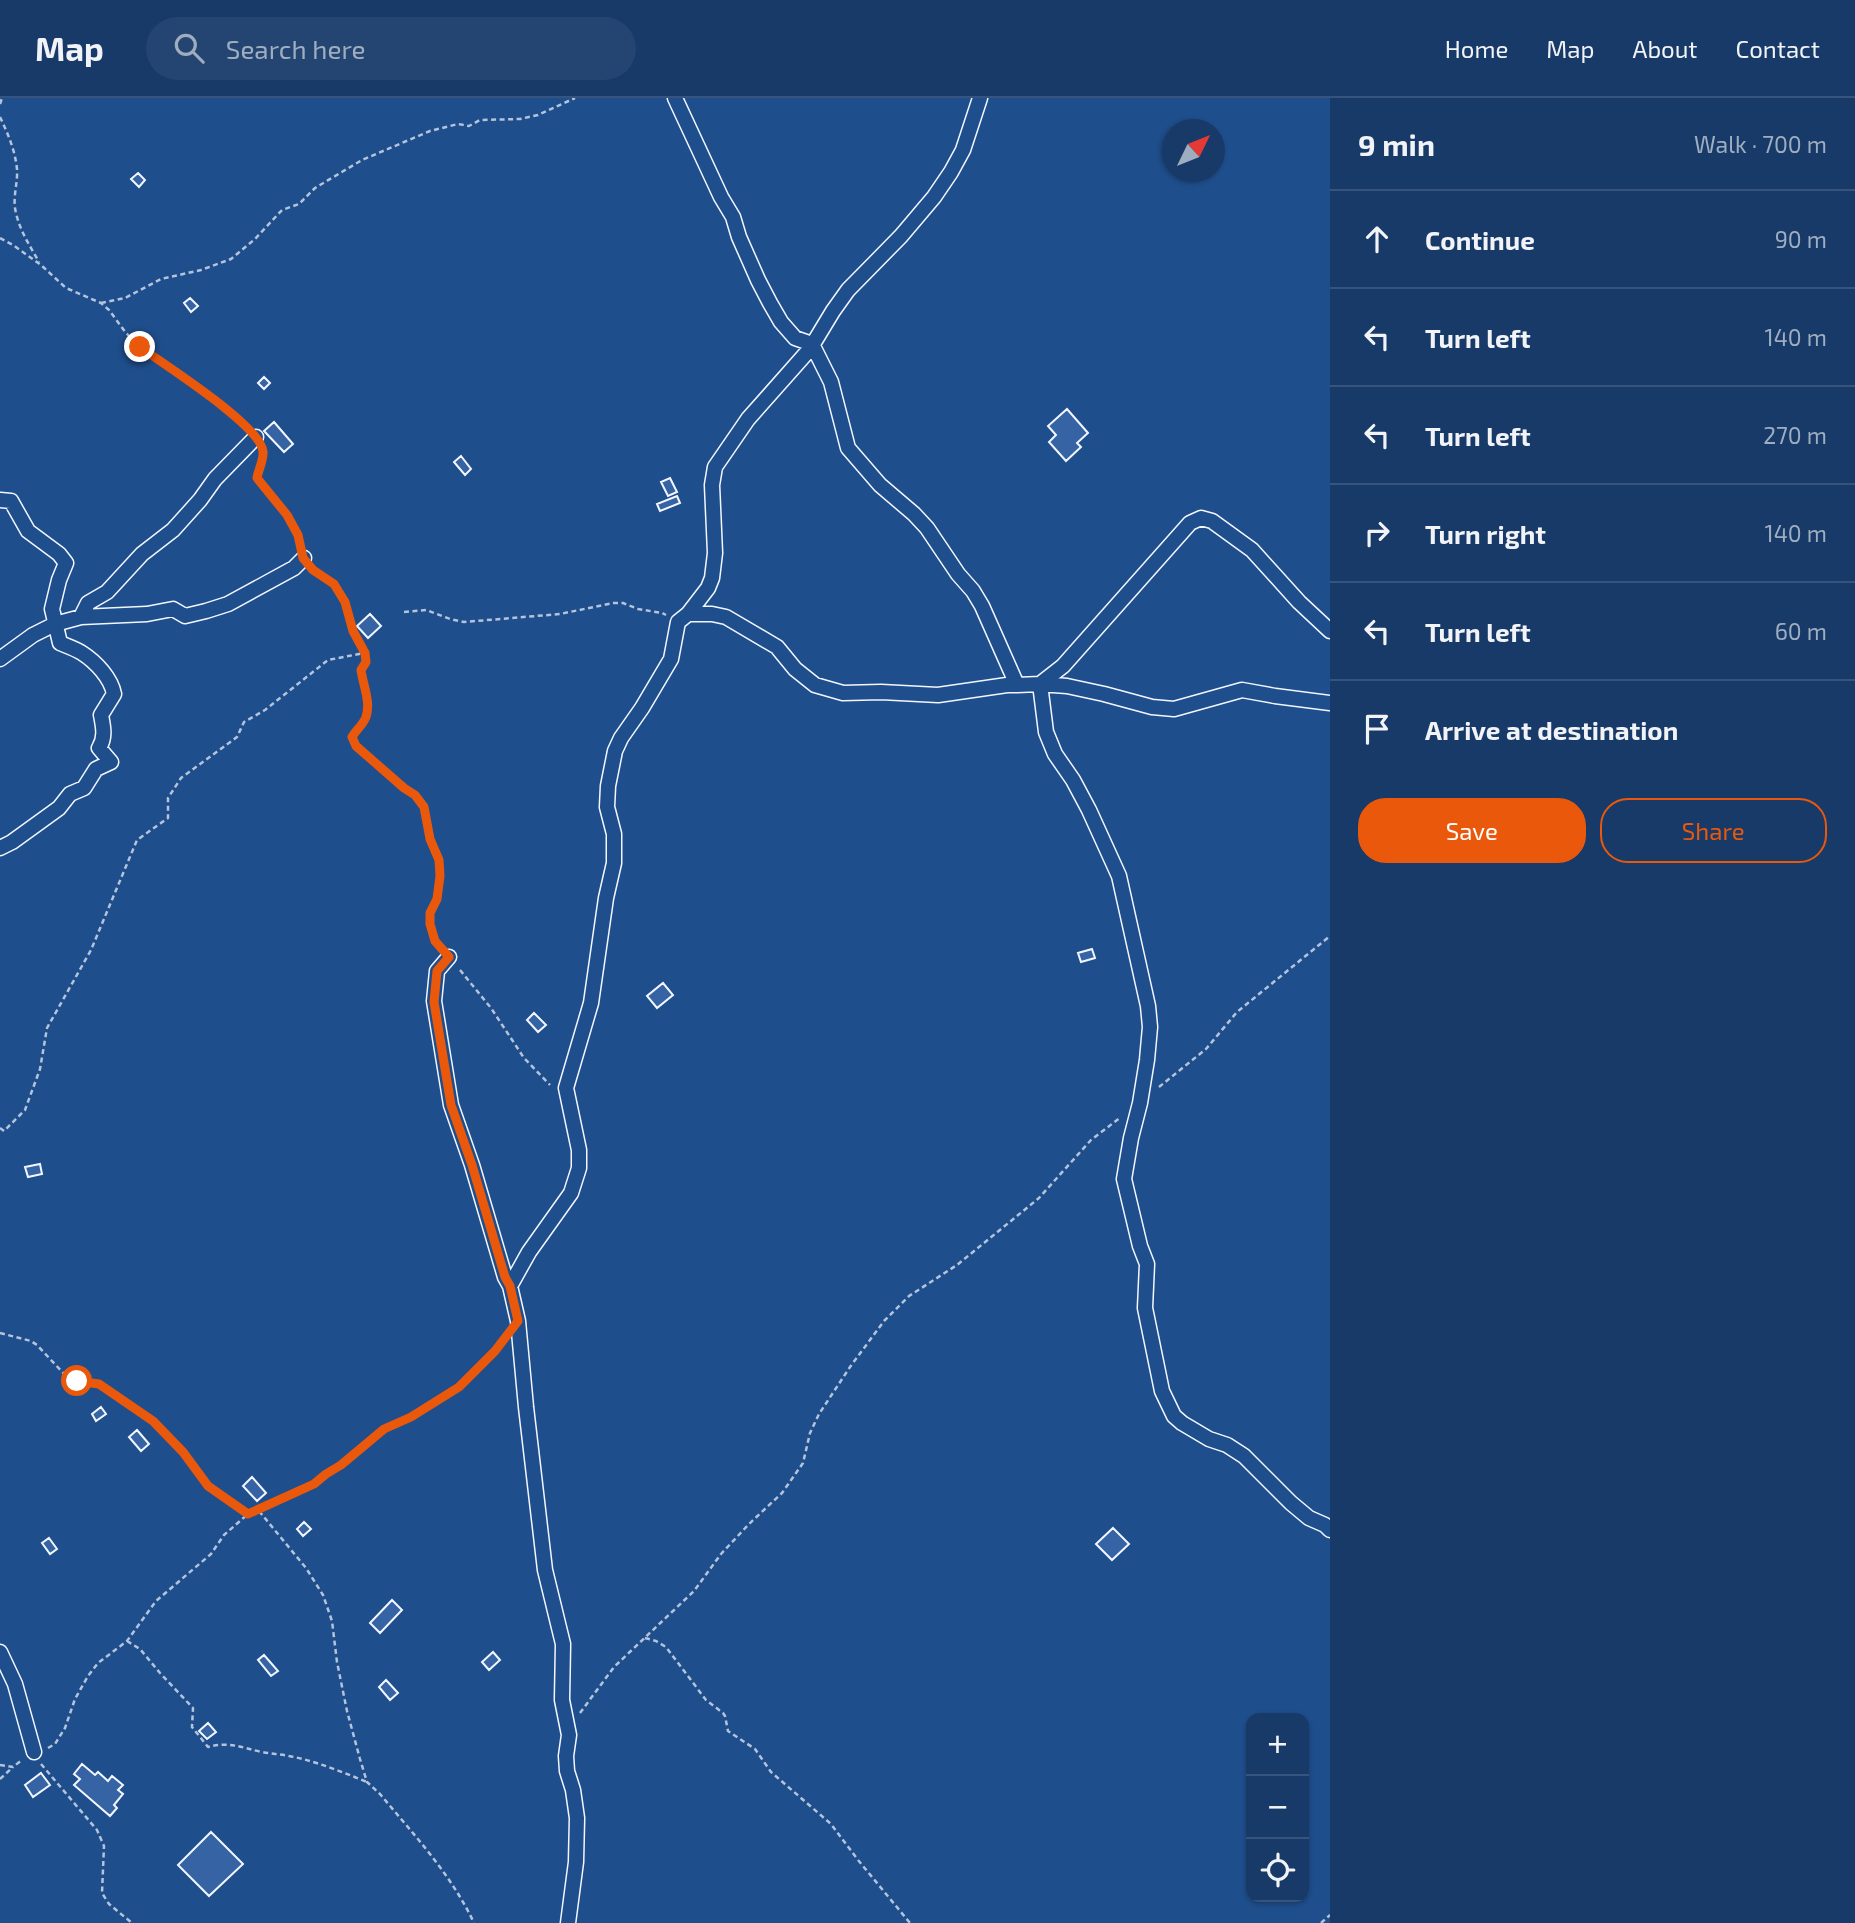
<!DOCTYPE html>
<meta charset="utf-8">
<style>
:root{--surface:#173a69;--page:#244571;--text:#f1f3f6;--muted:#9eadc0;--line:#36547d;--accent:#ea580c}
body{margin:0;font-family:"Exo 2",sans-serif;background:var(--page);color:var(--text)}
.controls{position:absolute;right:21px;bottom:21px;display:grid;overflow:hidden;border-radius:14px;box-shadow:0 2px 5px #0004}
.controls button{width:63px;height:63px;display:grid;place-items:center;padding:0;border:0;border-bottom:2px solid var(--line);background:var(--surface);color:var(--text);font:35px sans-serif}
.compass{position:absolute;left:1162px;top:21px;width:63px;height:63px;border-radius:50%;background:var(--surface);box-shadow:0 2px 5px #0004;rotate:47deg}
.stop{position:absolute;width:21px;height:21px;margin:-16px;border:5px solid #ea580c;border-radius:50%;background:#fff}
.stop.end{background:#ea580c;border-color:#fff;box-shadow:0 2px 7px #0008}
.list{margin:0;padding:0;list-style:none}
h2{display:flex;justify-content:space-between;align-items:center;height:91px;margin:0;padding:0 28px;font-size:30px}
h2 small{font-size:23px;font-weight:400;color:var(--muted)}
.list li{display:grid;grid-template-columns:46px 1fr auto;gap:21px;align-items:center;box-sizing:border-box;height:98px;padding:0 28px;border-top:2px solid var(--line)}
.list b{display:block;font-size:26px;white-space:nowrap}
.list em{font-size:23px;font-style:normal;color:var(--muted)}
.actions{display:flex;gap:14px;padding:21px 28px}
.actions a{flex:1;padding:16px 0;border:2px solid var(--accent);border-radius:28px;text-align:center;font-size:24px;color:var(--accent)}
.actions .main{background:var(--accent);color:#fff}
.icon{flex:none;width:38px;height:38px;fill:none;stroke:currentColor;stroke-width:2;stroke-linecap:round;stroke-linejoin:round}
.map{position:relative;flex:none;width:1330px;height:1825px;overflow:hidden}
header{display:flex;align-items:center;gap:42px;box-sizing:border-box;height:98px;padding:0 35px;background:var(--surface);border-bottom:2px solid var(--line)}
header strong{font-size:33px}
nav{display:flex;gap:38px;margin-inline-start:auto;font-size:24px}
.search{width:490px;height:63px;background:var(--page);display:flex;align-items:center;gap:18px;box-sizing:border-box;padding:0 24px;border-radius:38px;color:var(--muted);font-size:26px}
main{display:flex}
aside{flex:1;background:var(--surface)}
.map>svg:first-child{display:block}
.building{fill:#3563a3;stroke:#f2f6ff;stroke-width:2}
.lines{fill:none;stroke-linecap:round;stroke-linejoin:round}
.minor-casing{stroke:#f2f6ff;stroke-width:17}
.path{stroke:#b3c4dc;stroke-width:2.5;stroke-dasharray:5 3.5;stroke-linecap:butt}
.minor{stroke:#1f4e8c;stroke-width:14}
.route{stroke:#ea580c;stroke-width:9}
</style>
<header>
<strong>Map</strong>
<div class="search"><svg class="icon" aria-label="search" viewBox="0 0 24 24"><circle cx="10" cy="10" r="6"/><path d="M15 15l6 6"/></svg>Search here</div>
<nav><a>Home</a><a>Map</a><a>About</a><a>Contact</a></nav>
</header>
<main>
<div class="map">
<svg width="1330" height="1825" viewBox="0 0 1330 1825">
<rect width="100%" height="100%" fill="#1f4e8c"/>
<path class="building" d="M138 75 145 82 139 89 131 81Z
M190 200 198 208 191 214 184 205Z
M264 279 270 285 264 291 258 285Z
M1067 311 1088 335 1077 345 1081 349 1066 363 1049 344 1056 337 1048 328Z
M274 324 293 346 284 354 264 333Z
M461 358 471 371 465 377 454 364Z
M670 380 677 394 668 398 661 384Z
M677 398 680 405 660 413 657 406Z
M370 516 381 528 368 540 357 528Z
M1092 851 1095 860 1081 864 1078 855Z
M663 885 673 897 657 910 647 898Z
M534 915 546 927 538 934 527 922Z
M40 1066 42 1076 28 1079 25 1069Z
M101 1309 106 1316 96 1323 92 1316Z
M137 1332 149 1346 141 1353 129 1339Z
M252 1379 266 1395 257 1403 243 1388Z
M304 1424 311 1431 303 1438 297 1431Z
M1113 1430 1129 1446 1112 1462 1096 1446Z
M49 1440 57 1451 50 1456 42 1445Z
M392 1502 402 1512 380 1535 370 1525Z
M493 1554 500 1562 489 1572 482 1564Z
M264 1557 278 1573 271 1578 258 1562Z
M386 1582 398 1595 390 1602 379 1589Z
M208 1625 216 1634 207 1641 199 1633Z
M82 1666 95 1677 98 1674 108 1683 112 1678 123 1687 118 1692 123 1696 114 1707 117 1710 110 1718 74 1687 80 1681 74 1676Z
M41 1675 50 1687 33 1699 25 1687Z
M211 1734 243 1766 209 1798 178 1767Z"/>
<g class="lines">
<g class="minor-casing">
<path id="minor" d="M675 0 721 99 733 119 739 139 758 182 770 205 781 224 795 240 812 246 831 284 848 350 880 387 914 416 927 430 958 476 973 493 982 508 1017 587 1040 586 1067 588 1104 596 1152 609 1174 611 1242 592 1275 598 1330 605
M0 402 11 403 28 433 59 456 66 465 59 482 52 511 60 545C67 548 76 551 82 555 96 564 111 580 114 596L101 617C103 628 106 639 99 650L111 664 96 671 84 690 70 696 59 710 12 744 0 750
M688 516H712L726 519 777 549 795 571 815 587 843 595 881 594 938 597 1007 587H1017
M81 519 88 505 107 494 142 456 173 432 200 402 215 381 256 339
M1330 533 1299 504 1252 452 1212 423 1201 420 1190 425 1063 568 1040 586 1046 634 1055 656 1073 682 1089 712 1119 778 1148 908 1150 929 1147 962 1140 1005 1131 1040 1124 1081 1140 1148 1147 1166 1145 1210 1162 1293 1174 1318 1182 1325 1209 1341 1227 1347 1244 1358 1291 1405 1309 1420 1325 1427 1330 1432
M0 561 33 537 55 526 81 519 147 516 173 511 185 518 206 513 228 506 294 470 304 460
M449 859 437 873 434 903 451 1007 472 1067 505 1179 510 1188
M0 1554 15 1586 34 1654
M568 1825 576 1764 577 1720 573 1692 567 1673 566 1658 569 1637 562 1602 563 1546 545 1472 526 1309 518 1223 510 1188 529 1154 571 1095 579 1070V1052L566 990 591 905 606 800 614 765V736L607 709 608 688 615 653 621 640 642 610 671 561 678 524 688 516 708 490 712 480 715 455 712 387 715 369 748 321 810 251 833 213 848 192 901 138 934 99 951 74 963 52 980 0"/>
</g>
<path class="path" d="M0 6 2 0
M0 19C8 36 15 52 17 71 18 86 12 100 16 115 20 133 30 148 39 164
M0 140 13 147 41 167 66 190 101 205 109 212 126 235 140 249 221 307 245 327
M101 205 125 200 161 181 201 172 231 161 255 141 282 112 299 106 315 90 362 62 430 33 458 26 469 28 480 22 520 21 538 17 575 0
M263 353 257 381C273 402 294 420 301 447
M312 471 334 486 345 504 353 533 365 555 366 564 361 572C363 587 371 604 366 619 363 627 356 631 352 639L356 648 404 690 415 697 424 709 430 741 439 762 440 778 437 801 430 815V826L435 843 439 848
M404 514 426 512 450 521 464 524 560 516 613 505H623L638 511 662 515 666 517
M460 872 491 910 524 960 550 987
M1159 989 1206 951 1237 914 1330 838
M0 1030 4 1033 25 1012 40 971 47 930 91 852 137 742 168 720V700L181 680 237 639 244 624 265 612 328 562 364 555
M0 1235 31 1243 37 1247 66 1278 77 1283 99 1286 153 1323 183 1354 208 1388 248 1416
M259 1413 306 1470 323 1497 332 1523 337 1564 347 1613 360 1661 367 1684 380 1696C414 1737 451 1776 474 1825
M645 1540 656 1543 666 1549 706 1602 723 1615 725 1618 728 1633 755 1651 771 1674 831 1726 858 1762 910 1825
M127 1543 140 1551 160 1575 193 1610 192 1629 208 1649C230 1643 242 1650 262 1654 271 1656 280 1656 289 1658 316 1663 342 1674 367 1684
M580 1615 614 1569 694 1493 721 1456 749 1426 782 1395 803 1365 810 1335 819 1316 850 1269 884 1223 909 1198 957 1167 1039 1100 1091 1042 1121 1019
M48 1650 55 1646 65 1630 75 1601 88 1578 98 1565 127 1543 156 1503 211 1456 224 1437 248 1416 259 1413 314 1386 326 1376 341 1368 384 1330 411 1319 459 1289 495 1253 504 1242
M41 1666 97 1732 104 1748 102 1795 109 1806 132 1825
M0 1667 13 1669 22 1662
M0 1681 13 1669
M1321 1825 1330 1817"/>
<use href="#minor" class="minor"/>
</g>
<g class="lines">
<path class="route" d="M77 1283 99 1286 153 1323 183 1354 208 1388 248 1416 314 1386 326 1376 341 1367 384 1331 411 1319 459 1289 495 1253 518 1223 510 1188 505 1179 472 1067 451 1007 434 904 437 873 449 859 435 843 430 826V815L437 801 440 778 439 762 430 741 424 709 415 697 404 690 356 648 352 639C356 632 363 627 366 619 371 604 363 587 361 572L366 564 365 555 353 533 345 504 334 486 313 472 303 460 298 437 287 417 257 380C258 373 264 361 263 354 262 328 163 266 140 249"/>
</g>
</svg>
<div class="controls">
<button>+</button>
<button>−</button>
<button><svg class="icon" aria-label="locate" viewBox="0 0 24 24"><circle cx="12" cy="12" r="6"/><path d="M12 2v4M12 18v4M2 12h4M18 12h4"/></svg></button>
</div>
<svg class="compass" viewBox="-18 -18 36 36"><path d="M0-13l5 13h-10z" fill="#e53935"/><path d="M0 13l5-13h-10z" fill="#9eadc0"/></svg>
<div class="stop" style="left:77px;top:1283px"></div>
<div class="stop end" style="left:140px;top:249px"></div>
</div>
<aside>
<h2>9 min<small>Walk · 700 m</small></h2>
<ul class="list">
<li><svg class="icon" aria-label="ahead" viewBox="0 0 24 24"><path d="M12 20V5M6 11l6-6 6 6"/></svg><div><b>Continue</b></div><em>90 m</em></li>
<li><svg class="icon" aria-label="left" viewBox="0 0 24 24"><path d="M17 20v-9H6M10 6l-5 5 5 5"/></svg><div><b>Turn left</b></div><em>140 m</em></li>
<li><svg class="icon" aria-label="left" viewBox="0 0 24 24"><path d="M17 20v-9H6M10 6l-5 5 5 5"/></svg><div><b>Turn left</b></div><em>270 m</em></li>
<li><svg class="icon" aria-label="right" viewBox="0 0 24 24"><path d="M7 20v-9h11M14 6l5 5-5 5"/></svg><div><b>Turn right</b></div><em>140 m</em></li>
<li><svg class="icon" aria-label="left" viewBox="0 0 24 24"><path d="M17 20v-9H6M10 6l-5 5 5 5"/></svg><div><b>Turn left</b></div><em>60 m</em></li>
<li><svg class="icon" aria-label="arrive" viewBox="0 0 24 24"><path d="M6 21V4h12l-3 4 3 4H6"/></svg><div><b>Arrive at destination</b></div></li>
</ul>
<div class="actions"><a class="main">Save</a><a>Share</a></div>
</aside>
</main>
